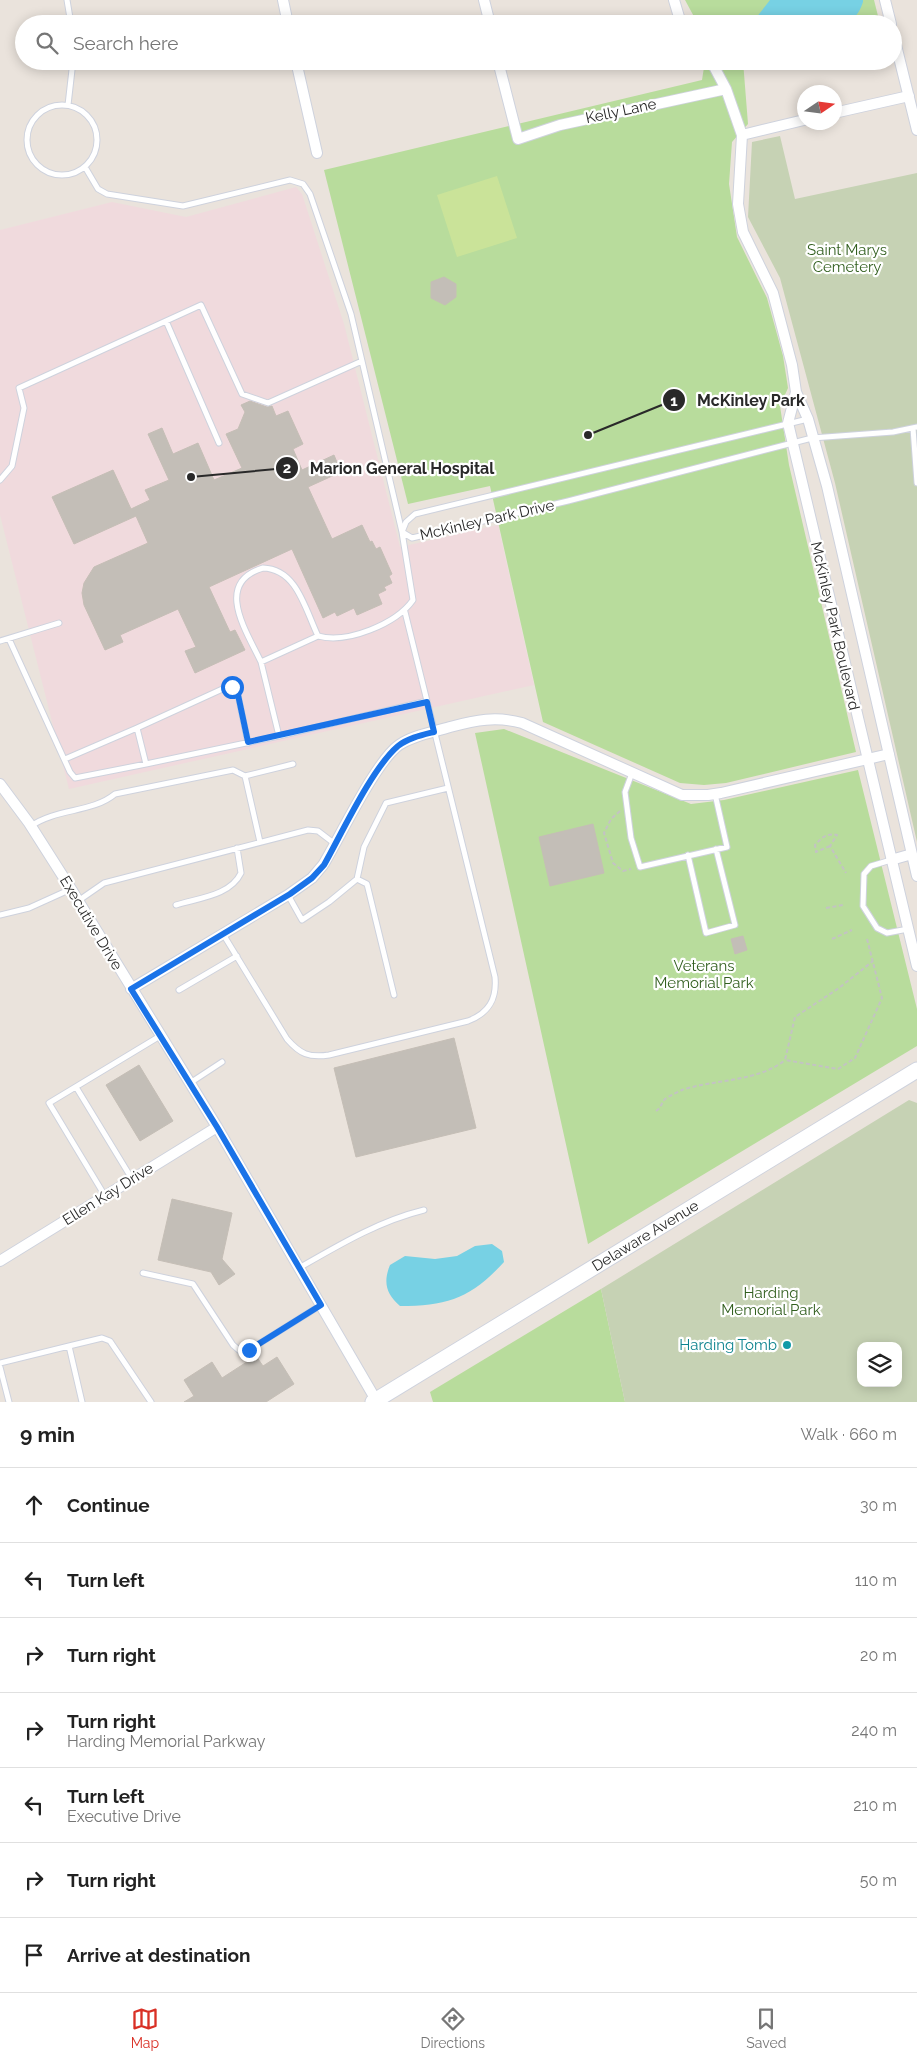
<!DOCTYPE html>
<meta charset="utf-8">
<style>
:root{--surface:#fff;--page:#f2f2f2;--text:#222;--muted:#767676;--line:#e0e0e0;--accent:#d93025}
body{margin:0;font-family:Raleway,sans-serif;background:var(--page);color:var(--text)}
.controls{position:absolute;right:15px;bottom:15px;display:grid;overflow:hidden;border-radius:10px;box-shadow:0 2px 12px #0003}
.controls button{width:45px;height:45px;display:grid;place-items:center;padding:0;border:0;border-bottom:1px solid var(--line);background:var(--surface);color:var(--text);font:25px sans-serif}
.compass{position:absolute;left:797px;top:85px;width:45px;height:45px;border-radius:50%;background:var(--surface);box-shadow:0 2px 12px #0003;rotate:77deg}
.stop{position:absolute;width:15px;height:15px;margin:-11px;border:4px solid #1a73e8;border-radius:50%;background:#fff}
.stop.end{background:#1a73e8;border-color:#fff;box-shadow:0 1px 5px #0008}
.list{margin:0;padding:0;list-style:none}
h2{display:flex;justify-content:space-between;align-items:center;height:65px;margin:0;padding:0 20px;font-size:21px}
h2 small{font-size:16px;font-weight:400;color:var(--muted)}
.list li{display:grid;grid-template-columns:32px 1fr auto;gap:15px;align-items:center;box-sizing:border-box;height:75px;padding:0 20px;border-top:1px solid var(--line)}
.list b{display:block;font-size:19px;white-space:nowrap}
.list p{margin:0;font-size:16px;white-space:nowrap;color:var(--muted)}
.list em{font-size:16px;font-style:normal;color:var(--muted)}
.icon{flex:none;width:28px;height:28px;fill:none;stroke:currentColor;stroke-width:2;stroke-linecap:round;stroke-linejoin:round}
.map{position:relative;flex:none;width:917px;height:1402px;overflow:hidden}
.search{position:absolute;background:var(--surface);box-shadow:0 2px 12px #0003;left:15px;right:15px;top:15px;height:55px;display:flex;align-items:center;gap:12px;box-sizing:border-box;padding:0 18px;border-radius:28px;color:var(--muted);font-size:19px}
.sheet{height:590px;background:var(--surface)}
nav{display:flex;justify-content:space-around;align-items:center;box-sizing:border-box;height:70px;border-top:1px solid var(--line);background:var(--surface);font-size:14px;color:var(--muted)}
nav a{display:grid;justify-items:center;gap:2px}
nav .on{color:var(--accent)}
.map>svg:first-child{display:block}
.medical{fill:#f0dadd}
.green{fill:#b8dc9c}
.cemetery{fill:#c6d2b4;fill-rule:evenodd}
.pitch{fill:#cae399}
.water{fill:#77d1e4}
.building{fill:#c3beb7;stroke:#c5beb6}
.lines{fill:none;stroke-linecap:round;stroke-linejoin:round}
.lane-casing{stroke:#ced2dd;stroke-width:7}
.street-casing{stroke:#ced2dd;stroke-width:12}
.secondary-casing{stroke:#ced2dd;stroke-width:17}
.path{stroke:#c3c3c3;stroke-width:2;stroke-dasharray:4 2.5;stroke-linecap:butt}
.lane{stroke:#fff;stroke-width:5}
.street{stroke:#fff;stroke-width:10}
.secondary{stroke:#fff;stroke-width:15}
.route{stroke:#1a73e8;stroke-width:6}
.culture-dot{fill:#0f9aa8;stroke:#fff;stroke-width:2}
.labels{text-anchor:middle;stroke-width:4.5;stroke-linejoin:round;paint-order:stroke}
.street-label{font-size:15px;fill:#292929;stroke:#fff}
.park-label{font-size:15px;fill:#325f1f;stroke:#fff}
.culture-label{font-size:15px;fill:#0d838f;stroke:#fff;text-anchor:end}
.leader{fill:none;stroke:#292929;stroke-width:2}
.callout-dot{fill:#292929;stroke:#fff;stroke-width:2}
.mark-label{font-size:15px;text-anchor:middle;font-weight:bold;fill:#fff}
.callout-label{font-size:16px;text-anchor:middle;font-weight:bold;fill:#292929;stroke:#fff;stroke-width:4.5;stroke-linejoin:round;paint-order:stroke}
</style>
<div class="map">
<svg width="917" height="1402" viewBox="0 0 917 1402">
<rect width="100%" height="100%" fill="#eae3dc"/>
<path class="medical" d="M296 187 302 194 344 324 400 547 498 525 534 685 69 789 0 515V230L112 202 186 217Z"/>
<path class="green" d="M685 0H874L880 24H698Z
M705 61H743L748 124 732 142 729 184 737 237 767 298 783 356 788 388 780 406 789 465 856 752 726 783 704 785 680 783 543 722 490 486 408 504 324 170 702 80Z
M504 729 691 804 724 800 858 770 917 1009V1046L588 1244 475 733Z
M601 1289 625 1402H433L430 1392Z"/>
<path class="cemetery" d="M780 136 795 199 917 173V842L835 483 780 278 748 217 752 142Z
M909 1100 917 1103V1402H625L601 1289ZM861 1346H898V1383H861Z"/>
<path class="pitch" d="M497 176 517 238 457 257 437 195Z"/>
<path class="water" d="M770 0H863V2C859 14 854 20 842 24L752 23Z
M492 1244 502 1251 504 1262C471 1298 448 1306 400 1306 386 1294 383 1282 390 1265L405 1256 435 1259 457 1256 475 1246Z"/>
<path class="building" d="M444 277 456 284V297L445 305 431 298V282Z
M250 401 267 407 272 406 276 416 288 411 303 444 293 449 302 470 334 455 341 472 308 487 332 539 362 525 370 542 372 541 376 549 380 547 392 574 389 576 392 583 384 587 386 590 378 594 382 604 357 615 354 608 337 616 335 612 323 618 292 549 209 587 230 632 235 630 245 650 195 673 185 651 196 647 178 609 120 635 123 642 105 650 84 605 82 593 84 583 94 567 148 543 136 516 74 544 52 497 113 470 131 509 150 500 145 490 169 480 148 434 162 428 173 454 198 443 214 480 242 468 226 434 238 429 245 412 241 405Z
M593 824 604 873 550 886 539 837Z
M743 936 747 950 735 954 731 939Z
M454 1038 476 1128 356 1157 334 1068Z
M139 1065 173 1121 140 1141 106 1085Z
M172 1199 232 1213 222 1259 235 1274 219 1285 211 1272 158 1260Z
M256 1356 263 1366 277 1357 294 1384 266 1402H184L194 1396 184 1380 212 1362 222 1378Z"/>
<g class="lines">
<g class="lane-casing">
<path id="lane" d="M67 0 71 24
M27 140a35 35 0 1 1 70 0a35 35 0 1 1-70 0Z
M68 105 73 61
M85 167 98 189 107 194 183 206 290 180 303 184 310 194 351 314 402 532 413 600C396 624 347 644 318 636
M166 321 219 443
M808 419 415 514 406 522 402 532 412 538 568 501 812 438 893 432 917 427
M913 428 917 483
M0 480 12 466 24 408 19 388 201 305 242 394 268 403 362 361
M263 568C297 569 305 609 318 636L261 662C247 632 213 583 263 568Z
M9 639 70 772 75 778 146 764
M0 641 59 623
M261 662 279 736 427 701 405 612
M248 743 237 690 229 686 137 728 146 764 279 736
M65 759 137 728
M632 773 625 792 631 838 640 867 727 847 715 794
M245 776 260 842
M31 826C57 808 92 813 115 794L233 770 245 776 293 764
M688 855 706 933 735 925 716 849
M891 860 871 866 864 874 863 906 877 928 887 933 908 929
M357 879 367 884 394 995
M288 895 302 920 329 902 357 879 364 847 386 803 448 788
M78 901 104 883 308 830 318 831 335 844
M176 905C198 898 230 896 241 873L237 848
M0 915 29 908 71 889
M223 934 287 1039C300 1054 309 1058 329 1055L468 1021C489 1013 497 999 495 977L427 701
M179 990 237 956
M190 1083 222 1062
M76 1087 132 1179
M105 1196 49 1103 160 1036
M299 1268C339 1245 379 1221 424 1210
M143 1273 193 1284 233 1345 240 1351 249 1350 321 1305
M69 1346 102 1338 110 1341 151 1402
M0 1363 69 1346 82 1402
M0 1367 9 1402"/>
</g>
<g class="street-casing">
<path id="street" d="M283 0 288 24
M484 0 490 24
M674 0 679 17 684 24
M885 0 891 24
M893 33 917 130
M296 61 317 153
M498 61 518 139 560 125 726 89
M711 61 726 89 742 135 738 204 743 232 773 293 792 365 796 392 808 419 827 486 917 876
M834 113 909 96
M742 135 804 120
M796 392 788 423 917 966
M0 784 29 823 71 889 217 1127 376 1400
M891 860 912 854
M131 989 288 895 312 878 323 865C340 837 376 761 399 745 413 735 434 732 450 727 476 720 496 716 522 723L682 795H708L721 793 889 754
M0 1261 217 1127"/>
</g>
<g class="secondary-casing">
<g id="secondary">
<path id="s1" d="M373 1402 917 1070"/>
</g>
</g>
<path class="path" d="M620 811 611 819 604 833 613 863 623 871 631 869
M830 846 816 852 815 845C822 837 827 833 837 835L830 846 846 873
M826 908 843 905
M832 939 852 930
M867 939 882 998 855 1058 838 1069 785 1060 795 1017 839 988 873 961
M656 1111C662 1107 661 1103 665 1099 669 1096 678 1092 682 1090 715 1079 758 1082 785 1060"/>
<use href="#lane" class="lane"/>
<use href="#street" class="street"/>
<use href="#secondary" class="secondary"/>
</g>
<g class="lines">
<path class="route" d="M232 687 237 690 248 742 427 702 434 732C422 735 408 738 398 746 372 768 342 833 324 865L312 878 290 894 131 989 217 1127 321 1305 249 1350"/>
</g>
<circle class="culture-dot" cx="787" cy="1345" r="5"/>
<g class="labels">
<g class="street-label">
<text transform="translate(621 111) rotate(-12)" y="5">Kelly Lane</text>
<text transform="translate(487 520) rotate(-13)" y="5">McKinley Park Drive</text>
<text transform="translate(835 626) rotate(77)" y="5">McKinley Park Boulevard</text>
<text transform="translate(91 923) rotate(59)" y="5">Executive Drive</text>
<text transform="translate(108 1194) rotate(-32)" y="5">Ellen Kay Drive</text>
<text dy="5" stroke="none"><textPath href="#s1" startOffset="319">Delaware Avenue</textPath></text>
</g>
<g class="park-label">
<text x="847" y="255">Saint Marys<tspan x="847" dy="17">Cemetery</tspan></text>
<text x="704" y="971">Veterans<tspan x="704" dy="17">Memorial Park</tspan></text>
<text x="771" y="1298">Harding<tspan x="771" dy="17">Memorial Park</tspan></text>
</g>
<g class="culture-label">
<text x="777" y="1350">Harding Tomb</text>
</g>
</g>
<path class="leader" d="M588 435L674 400M191 477L287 468"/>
<g class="callout-dot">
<circle cx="588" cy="435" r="5"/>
<circle cx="191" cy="477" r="5"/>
<circle cx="674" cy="400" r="12"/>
<circle cx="287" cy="468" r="12"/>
</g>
<g class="mark-label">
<text x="674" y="406">1</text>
<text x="287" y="473">2</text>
</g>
<g class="callout-label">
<text x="751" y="406">McKinley Park</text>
<text x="402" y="474">Marion General Hospital</text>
</g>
</svg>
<div class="controls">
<button><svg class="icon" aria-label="layers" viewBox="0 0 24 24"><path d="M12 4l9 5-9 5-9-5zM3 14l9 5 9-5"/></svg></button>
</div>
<svg class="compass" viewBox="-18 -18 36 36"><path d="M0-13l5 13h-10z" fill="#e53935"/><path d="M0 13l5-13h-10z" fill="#767676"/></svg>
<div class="stop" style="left:232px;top:687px"></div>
<div class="stop end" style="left:249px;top:1350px"></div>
<div class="search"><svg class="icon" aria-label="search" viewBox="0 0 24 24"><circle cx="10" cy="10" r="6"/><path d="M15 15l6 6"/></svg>Search here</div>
</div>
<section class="sheet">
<h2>9 min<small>Walk · 660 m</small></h2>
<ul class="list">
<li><svg class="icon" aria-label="ahead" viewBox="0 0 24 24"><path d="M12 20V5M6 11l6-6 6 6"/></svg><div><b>Continue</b></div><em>30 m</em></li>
<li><svg class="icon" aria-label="left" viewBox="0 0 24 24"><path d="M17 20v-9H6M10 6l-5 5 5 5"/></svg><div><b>Turn left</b></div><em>110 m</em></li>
<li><svg class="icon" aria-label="right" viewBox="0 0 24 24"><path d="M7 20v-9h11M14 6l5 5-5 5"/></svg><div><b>Turn right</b></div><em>20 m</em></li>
<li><svg class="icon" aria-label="right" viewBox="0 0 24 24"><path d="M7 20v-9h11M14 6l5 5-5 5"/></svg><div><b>Turn right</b><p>Harding Memorial Parkway</p></div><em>240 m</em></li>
<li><svg class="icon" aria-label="left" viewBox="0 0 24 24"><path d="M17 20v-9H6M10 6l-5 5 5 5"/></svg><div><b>Turn left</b><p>Executive Drive</p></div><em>210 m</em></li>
<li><svg class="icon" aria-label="right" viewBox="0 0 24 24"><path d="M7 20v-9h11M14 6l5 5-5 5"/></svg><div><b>Turn right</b></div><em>50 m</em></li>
<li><svg class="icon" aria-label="arrive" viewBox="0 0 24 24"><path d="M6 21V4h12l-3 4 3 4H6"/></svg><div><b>Arrive at destination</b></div></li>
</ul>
</section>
<nav>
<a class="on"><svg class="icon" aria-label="map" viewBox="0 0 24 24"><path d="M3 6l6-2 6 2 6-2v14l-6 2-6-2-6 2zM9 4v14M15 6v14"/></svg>Map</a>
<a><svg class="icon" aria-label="directions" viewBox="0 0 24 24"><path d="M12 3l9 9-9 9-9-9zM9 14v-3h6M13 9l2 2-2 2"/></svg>Directions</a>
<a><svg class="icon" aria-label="saved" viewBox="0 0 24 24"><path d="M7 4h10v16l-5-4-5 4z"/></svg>Saved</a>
</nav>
